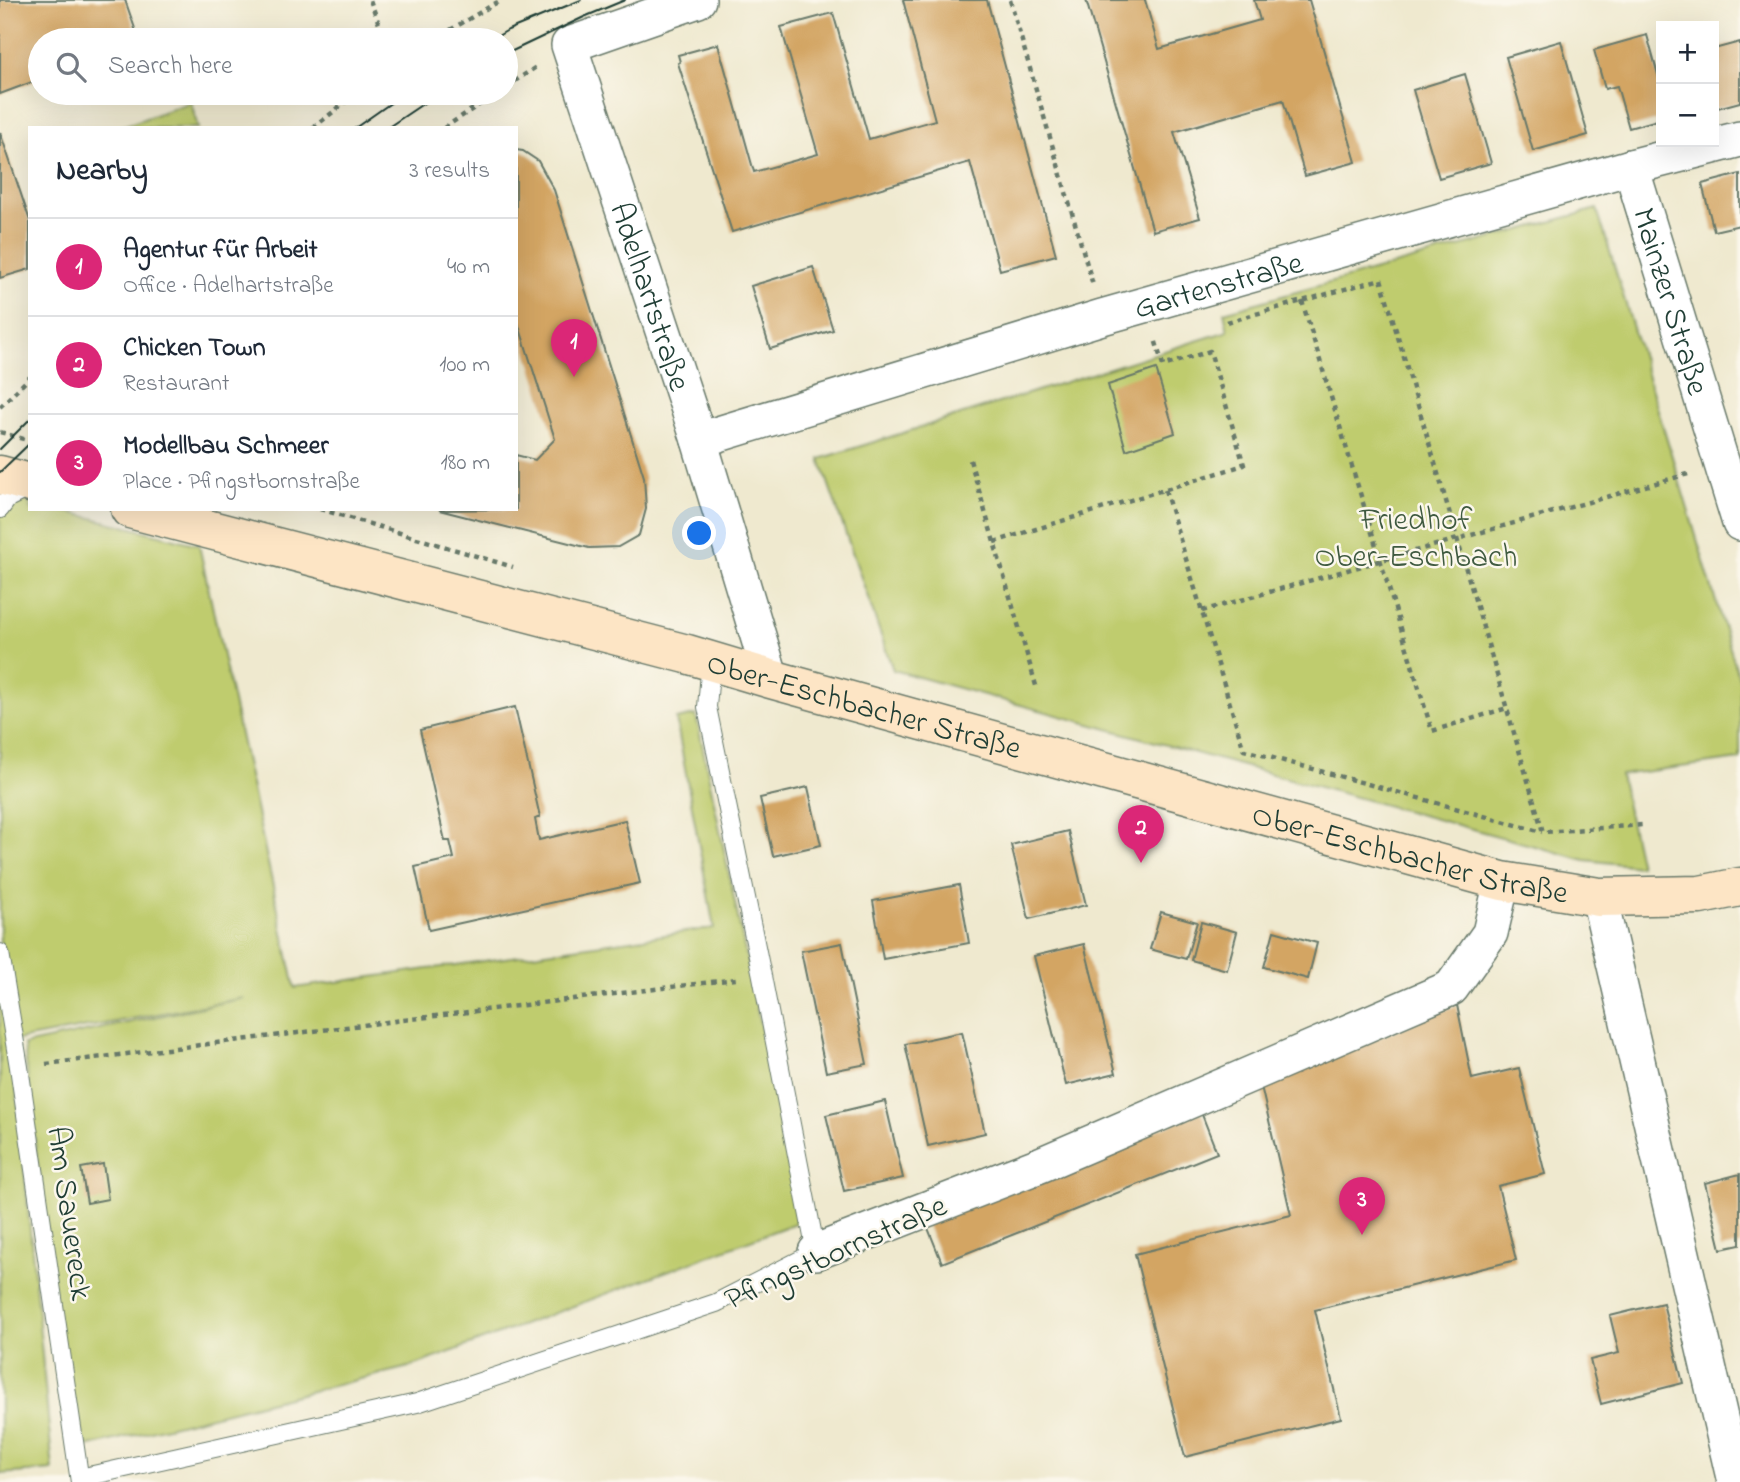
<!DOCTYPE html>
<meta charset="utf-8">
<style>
:root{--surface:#fff;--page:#f6f6f7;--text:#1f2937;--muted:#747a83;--line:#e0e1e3;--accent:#db2777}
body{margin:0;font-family:"Indie Flower",sans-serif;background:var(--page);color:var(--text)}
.controls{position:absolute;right:21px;top:21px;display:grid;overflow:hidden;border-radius:0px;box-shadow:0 7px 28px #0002}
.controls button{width:63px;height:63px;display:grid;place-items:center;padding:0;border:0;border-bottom:2px solid var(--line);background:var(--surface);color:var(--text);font:35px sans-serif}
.you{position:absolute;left:700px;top:534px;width:24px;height:24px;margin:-18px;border:5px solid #fff;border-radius:50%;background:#1a73e8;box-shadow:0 0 0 10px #1a73e833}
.badge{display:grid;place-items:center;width:46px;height:46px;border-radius:50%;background:var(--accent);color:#fff;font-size:23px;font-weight:700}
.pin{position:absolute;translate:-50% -58px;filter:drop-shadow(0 2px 4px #0008)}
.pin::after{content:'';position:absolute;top:37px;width:24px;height:21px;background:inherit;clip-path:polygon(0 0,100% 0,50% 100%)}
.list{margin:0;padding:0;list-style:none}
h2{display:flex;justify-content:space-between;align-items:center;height:91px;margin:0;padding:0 28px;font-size:30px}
h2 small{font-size:23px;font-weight:400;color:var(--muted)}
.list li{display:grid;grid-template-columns:46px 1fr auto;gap:21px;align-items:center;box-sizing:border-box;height:98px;padding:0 28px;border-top:2px solid var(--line)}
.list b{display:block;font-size:26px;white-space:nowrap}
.list p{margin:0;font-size:23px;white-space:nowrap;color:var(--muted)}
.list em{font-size:23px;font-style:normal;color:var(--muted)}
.icon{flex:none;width:38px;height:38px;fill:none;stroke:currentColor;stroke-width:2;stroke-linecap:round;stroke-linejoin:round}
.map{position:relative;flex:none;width:1740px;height:1482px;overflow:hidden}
.search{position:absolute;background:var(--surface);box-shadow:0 7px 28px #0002;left:28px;top:28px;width:490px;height:77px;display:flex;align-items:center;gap:18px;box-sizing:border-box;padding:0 24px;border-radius:38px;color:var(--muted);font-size:26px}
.panel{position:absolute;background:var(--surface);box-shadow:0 7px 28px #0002;left:28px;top:126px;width:490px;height:385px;border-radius:0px}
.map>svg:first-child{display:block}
.green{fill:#bfcc6e;stroke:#6f8451;stroke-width:2}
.building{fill:#d3a564}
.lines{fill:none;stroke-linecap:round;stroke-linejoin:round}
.lane-casing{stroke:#68796a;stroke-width:20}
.street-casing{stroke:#68796a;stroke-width:38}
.secondary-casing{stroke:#68796a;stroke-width:41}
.path{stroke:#68796a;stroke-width:4.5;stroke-dasharray:5 5;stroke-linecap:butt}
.lane{stroke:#fff;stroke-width:18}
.street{stroke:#fff;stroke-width:35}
.secondary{stroke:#fde5c5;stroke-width:38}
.tram{stroke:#1f3d34;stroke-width:2}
.labels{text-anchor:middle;stroke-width:5;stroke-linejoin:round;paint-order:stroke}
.street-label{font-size:32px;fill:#1f3d34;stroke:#fbf7ec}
.park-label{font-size:32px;fill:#3f5a40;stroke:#fbf7ec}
</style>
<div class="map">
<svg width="1740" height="1482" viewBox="0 0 1740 1482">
<rect width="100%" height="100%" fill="#fbf7ec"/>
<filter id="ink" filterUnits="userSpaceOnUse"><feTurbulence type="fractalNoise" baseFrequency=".0143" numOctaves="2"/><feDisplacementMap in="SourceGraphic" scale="14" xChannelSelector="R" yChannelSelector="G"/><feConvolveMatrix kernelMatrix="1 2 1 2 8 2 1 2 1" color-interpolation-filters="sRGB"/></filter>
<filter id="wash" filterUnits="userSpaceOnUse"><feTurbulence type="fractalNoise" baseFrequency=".00686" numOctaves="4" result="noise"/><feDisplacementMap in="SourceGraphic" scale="28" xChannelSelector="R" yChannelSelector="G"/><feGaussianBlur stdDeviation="1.57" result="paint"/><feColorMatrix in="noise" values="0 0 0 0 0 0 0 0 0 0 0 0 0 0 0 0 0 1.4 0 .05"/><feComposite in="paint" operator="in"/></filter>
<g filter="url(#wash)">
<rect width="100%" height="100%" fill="#efe9cf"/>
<path class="green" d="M191 102 198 128H118Z
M1597 209 1740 681V759L1620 775 1640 866 1585 860 893 670 820 459 1228 331 1224 312Z
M2 495 30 502V509H57L199 545 295 988 714 928 676 719 696 715 801 1221 413 1366 70 1451 24 1045 244 998 12 1041 53 1470 0 1474V497Z"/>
<g id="blocks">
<path class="building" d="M0 0H125L139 40H40V79L0 94Z
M903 0H987L1056 255 1000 270 970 162 732 232 678 63 680 62 678 55 718 44 754 172 818 154 781 27 833 13 869 139 935 120Z
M1086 0H1145L1159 49 1260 20 1254 0H1309L1356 162 1305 176 1283 100 1174 132 1200 218 1153 231Z
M1647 35 1661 86V119L1629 128 1617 86 1605 89 1594 50Z
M1561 41 1588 135 1533 151 1506 57Z
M1740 42V102L1714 109V49Z
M1465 74 1491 163 1439 178 1413 90Z
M0 132 30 221V269L0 278Z
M516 150 523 151 538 161 554 190 644 477 646 509 639 535 618 547 589 548 439 510 516 509V455L535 460 555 439 516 316Z
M1740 174V225L1714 231 1702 184Z
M813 267 833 330 770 349 751 286Z
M1156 369 1175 433 1126 450 1108 385Z
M515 707 540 817 535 819 539 840 625 820 640 883 429 930 415 867 454 858 450 841H445L420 730Z
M808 787 821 845 773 856 760 798Z
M1068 831 1086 905 1029 919 1011 845Z
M959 885 969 943 883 959 873 901Z
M1161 912 1197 922 1186 959 1150 949Z
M1201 922 1237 932 1227 970 1191 960Z
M1274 931 1317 943 1308 979 1264 967Z
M842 943 867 1064 826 1072 801 951Z
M1084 944 1116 1073 1066 1085 1034 956Z
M1457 1005 1472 1079 1519 1068 1545 1174 1498 1186 1516 1260 1315 1310 1341 1418 1185 1457 1135 1254 1291 1215 1261 1086Z
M962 1032 985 1133 928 1146 905 1044Z
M885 1101 903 1178 844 1191 826 1115Z
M1201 1112 1217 1153 942 1263 926 1223Z
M103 1164 108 1199 87 1203 81 1168Z
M1740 1174V1245L1721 1249 1705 1183Z
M1663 1303 1683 1383 1601 1404 1590 1360 1619 1353 1610 1316Z"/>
</g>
</g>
<g filter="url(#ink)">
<use href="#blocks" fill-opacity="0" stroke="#68796a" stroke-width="2"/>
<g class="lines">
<g class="lane-casing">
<path id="lane" d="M0 509 8 498 30 487
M0 953 19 1067 80 1482
M80 1478 417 1403 716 1303 816 1252 762 976 707 707 711 661"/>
</g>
<g class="street-casing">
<g id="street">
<path id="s1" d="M698 0 569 45 699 440 771 679"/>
<path id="s2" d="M1631 167 1740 523"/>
<path id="s3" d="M699 440 1102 317 1631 167 1740 139"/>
<path d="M1599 897 1735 1482"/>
<path d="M816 1252 1040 1165 1451 988 1490 933 1502 881"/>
</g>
</g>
<g class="secondary-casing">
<g id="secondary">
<path d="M0 475 30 483"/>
<path id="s4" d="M130 509 687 654 771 679 1502 881 1599 897 1700 895 1740 887"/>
</g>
</g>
<path class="path" d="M370 0 385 40
M1010 0 1093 285
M433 40 501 0
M506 87 539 65
M313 128 357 93
M444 128 497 93
M1302 301 1432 731 1507 708
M1227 322 1381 279 1543 832 1643 825
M0 407 30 377
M0 432 30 441
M970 460 1037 689
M1165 490 1244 750 1542 832
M320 509 513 567
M994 542 1244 465 1210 351 1163 366 1155 339
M1202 611 1688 474
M46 1064 736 979"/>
<use href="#lane" class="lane"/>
<use href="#street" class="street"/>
<use href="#secondary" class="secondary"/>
<path class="tram" d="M491 40 508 30 581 0
M506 54 584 17 625 0
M355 128 405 93
M387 128 439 93
M0 449 30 419
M0 472 30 443"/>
</g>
</g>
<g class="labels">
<g class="street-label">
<text dy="11" stroke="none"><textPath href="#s3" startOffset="542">Gartenstraße</textPath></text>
<text dy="11" stroke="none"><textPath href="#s1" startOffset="401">Adelhartstraße</textPath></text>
<text dy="11" stroke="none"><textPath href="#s2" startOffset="140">Mainzer Straße</textPath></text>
<text dy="11" stroke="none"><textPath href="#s4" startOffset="760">Ober-Eschbacher Straße</textPath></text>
<text dy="11" stroke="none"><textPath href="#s4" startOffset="1326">Ober-Eschbacher Straße</textPath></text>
<text transform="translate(71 1213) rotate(82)" y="11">Am Sauereck</text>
<text transform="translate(835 1251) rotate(-24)" y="11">Pfingstbornstraße</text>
</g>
<g class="park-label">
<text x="1416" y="529">Friedhof<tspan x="1416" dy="37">Ober-Eschbach</tspan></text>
</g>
</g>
</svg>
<div class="controls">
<button>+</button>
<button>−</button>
</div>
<div class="you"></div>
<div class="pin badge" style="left:574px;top:377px">1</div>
<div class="pin badge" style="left:1141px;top:863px">2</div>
<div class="pin badge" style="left:1362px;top:1235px">3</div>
<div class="search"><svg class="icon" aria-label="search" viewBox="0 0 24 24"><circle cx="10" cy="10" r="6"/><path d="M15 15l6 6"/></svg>Search here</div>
<section class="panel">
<h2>Nearby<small>3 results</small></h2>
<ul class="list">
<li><span class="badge">1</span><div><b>Agentur für Arbeit</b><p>Office · Adelhartstraße</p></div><em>40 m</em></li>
<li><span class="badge">2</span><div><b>Chicken Town</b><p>Restaurant</p></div><em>100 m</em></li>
<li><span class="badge">3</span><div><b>Modellbau Schmeer</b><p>Place · Pfingstbornstraße</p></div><em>180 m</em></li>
</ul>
</section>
</div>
